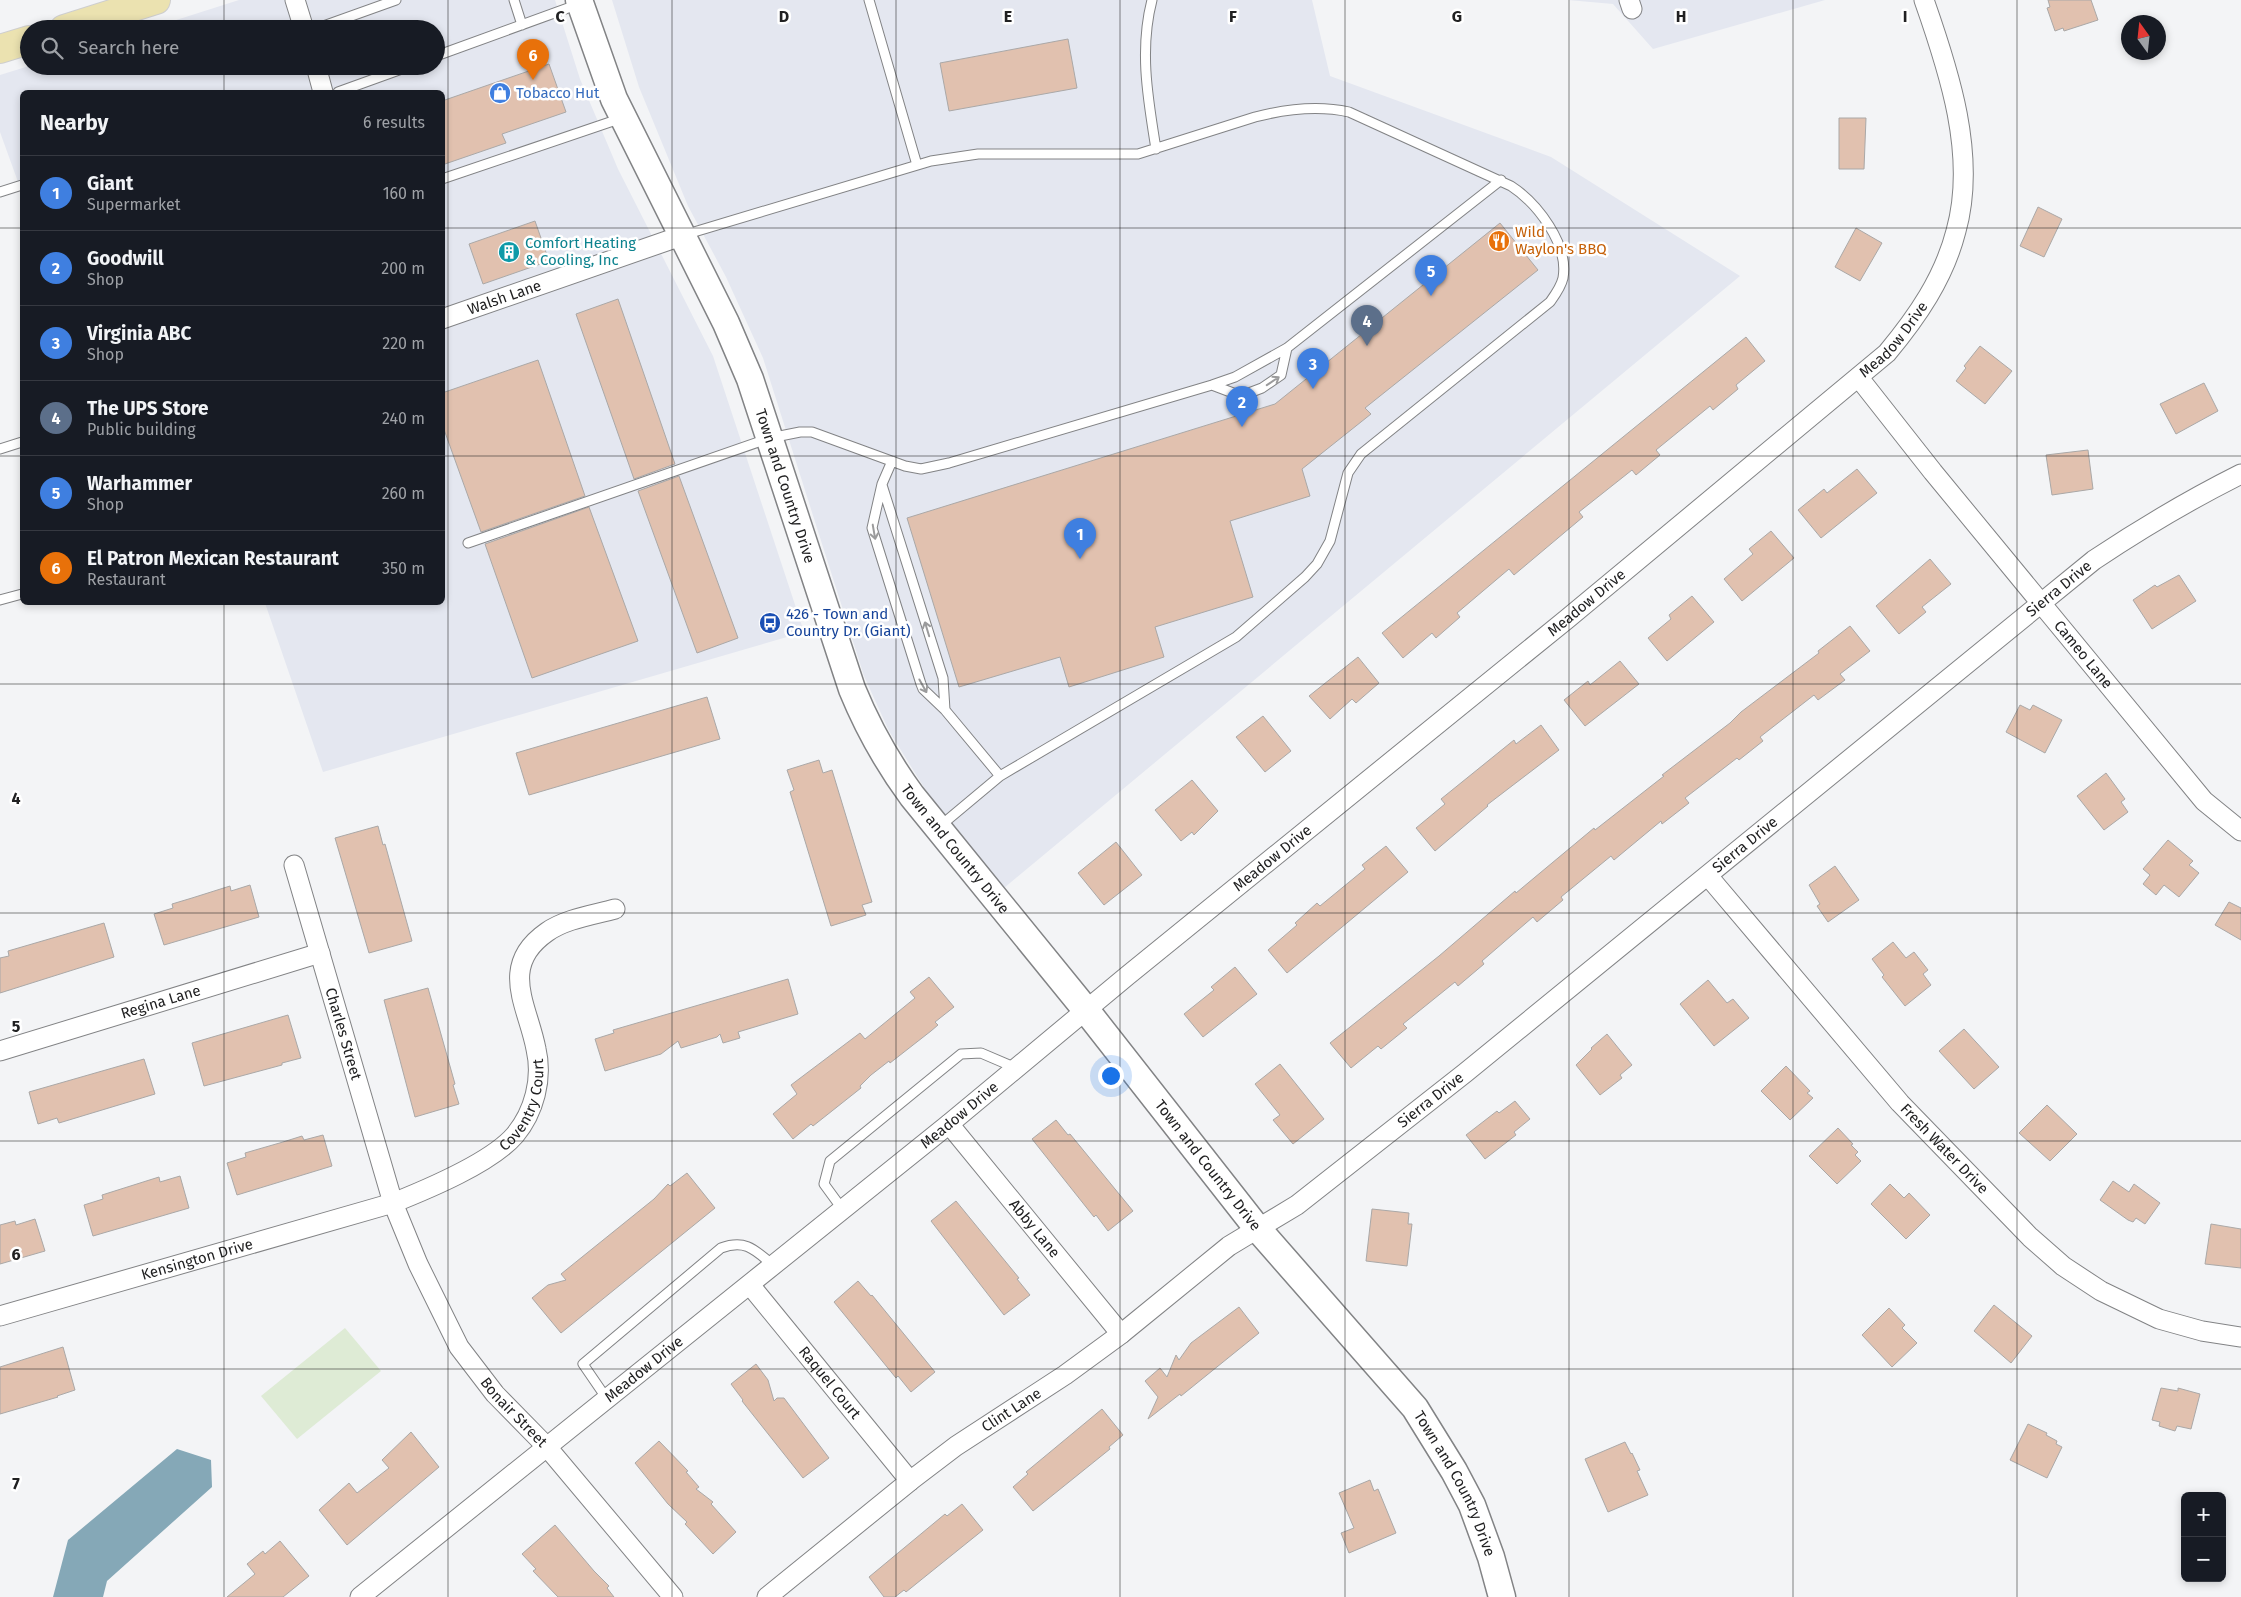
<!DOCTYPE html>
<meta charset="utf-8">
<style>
:root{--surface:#171b24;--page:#242831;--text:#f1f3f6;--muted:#9ea1a6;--line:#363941;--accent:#0b8043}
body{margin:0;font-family:"Fira Sans",sans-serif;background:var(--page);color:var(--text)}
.controls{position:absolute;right:15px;bottom:15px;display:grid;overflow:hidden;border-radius:8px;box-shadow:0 2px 8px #0003}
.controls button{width:45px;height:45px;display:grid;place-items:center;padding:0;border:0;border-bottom:1px solid var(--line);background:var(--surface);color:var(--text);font:25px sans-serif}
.compass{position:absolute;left:2121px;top:15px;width:45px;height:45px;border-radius:50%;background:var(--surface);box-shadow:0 2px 8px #0003;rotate:345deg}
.you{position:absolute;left:1110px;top:1075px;width:18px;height:18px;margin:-12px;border:4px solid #fff;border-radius:50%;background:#1a73e8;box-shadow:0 0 0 8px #1a73e833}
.badge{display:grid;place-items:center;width:32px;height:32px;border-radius:50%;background:var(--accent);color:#fff;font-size:16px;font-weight:700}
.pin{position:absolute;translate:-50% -41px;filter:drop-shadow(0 1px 2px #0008)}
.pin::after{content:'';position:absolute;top:26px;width:18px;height:15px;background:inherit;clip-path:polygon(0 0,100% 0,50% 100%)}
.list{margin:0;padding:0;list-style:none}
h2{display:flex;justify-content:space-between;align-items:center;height:65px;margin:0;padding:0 20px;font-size:21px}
h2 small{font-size:16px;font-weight:400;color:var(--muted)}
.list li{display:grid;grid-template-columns:32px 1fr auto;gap:15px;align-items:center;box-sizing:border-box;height:75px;padding:0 20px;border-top:1px solid var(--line)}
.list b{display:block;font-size:19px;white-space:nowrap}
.list p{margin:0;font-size:16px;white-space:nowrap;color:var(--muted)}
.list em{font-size:16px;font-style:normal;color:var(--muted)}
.icon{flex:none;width:28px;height:28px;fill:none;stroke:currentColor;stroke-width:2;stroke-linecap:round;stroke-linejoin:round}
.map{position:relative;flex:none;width:2241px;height:1597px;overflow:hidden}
.search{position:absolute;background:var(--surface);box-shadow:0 2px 8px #0003;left:20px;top:20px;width:425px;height:55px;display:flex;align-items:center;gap:12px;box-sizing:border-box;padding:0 18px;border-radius:28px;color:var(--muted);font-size:19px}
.panel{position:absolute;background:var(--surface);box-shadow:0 2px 8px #0003;left:20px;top:90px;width:425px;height:515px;border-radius:8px}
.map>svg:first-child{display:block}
.built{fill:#e4e7f0}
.green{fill:#deebd5}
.water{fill:#85a8b7}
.building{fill:#e1c1af;stroke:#aaa8a7}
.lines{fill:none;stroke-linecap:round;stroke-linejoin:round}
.lane-casing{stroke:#828385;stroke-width:11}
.street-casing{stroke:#828385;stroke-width:21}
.secondary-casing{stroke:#828385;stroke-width:29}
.primary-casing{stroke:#cecece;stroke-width:30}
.lane{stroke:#fff;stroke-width:9}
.street{stroke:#fff;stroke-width:19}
.secondary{stroke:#fff;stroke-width:26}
.primary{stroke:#ebe2b0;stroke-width:28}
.oneway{stroke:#9b9b9c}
.grid{fill:none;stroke:#212122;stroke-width:1;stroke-opacity:0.55}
.labels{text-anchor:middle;stroke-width:5;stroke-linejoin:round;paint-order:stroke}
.shop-label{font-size:15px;fill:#366cbe;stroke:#fff;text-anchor:start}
.food-label{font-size:15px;fill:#c56008;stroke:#fff;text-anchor:start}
.culture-label{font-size:15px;fill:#0d838f;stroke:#fff;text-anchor:start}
.street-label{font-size:15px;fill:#212122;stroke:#fff}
.transit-label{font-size:15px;fill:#164399;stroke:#fff;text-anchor:start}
.grid-label{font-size:16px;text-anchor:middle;font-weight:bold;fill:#212122;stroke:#fff;stroke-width:5;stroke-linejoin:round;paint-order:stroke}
</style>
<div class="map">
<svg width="2241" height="1597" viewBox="0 0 2241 1597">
<rect width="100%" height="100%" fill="#f3f4f6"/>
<path class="built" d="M239 0H555L580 79 618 169 713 356 804 632 323 772 265 603 442 602V92H22V193L0 132V75L29 66H436V29H148Z
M612 0H1312L1330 76 1551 157 1740 276 1004 888 930 797 889 731 864 676 763 358 726 277 688 206 639 87Z
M1568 0H1825L1653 49 1613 4Z"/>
<path class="green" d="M345 1328 381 1371 297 1439 261 1396Z"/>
<path class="water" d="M177 1449 211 1460 212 1487 107 1581 103 1597H53L68 1540Z"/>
<path class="building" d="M2048 0H2091L2098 20 2064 31 2063 28 2055 31 2047 8 2050 7Z
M1068 39 1077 88 949 111 940 63Z
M549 64 566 112 502 134 506 143 442 165V101Z
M1839 118H1866L1864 169H1839Z
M2038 207 2062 219 2044 257 2020 246Z
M535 221 549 261 483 284 469 244Z
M1500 223 1538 270 1365 408 1371 414 1302 469 1310 496 1230 521 1253 597 1155 627 1164 657 1069 687 1060 657 959 687 907 518 1275 404Z
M1856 228 1882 243 1860 281 1835 267Z
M618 299 675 464 634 479 576 314Z
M1746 337 1765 361 1736 385 1738 389 1713 410 1710 406 1656 450 1660 455 1636 475 1632 470 1579 512 1583 517 1514 575 1509 569 1457 613 1460 617 1436 638 1432 633 1403 658 1382 633Z
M1980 346 2012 371 1985 404 1956 381 1966 368 1964 366Z
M538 360 585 496 481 532 442 424V393Z
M2204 383 2218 411 2176 434 2160 404Z
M2088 450 2093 489 2052 495 2046 455Z
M1857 469 1877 493 1821 538 1798 510 1824 489 1827 493Z
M679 476 738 638 697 653 638 491Z
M589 507 638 641 532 678 485 544Z
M1771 531 1794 558 1742 601 1724 579 1753 554 1749 549Z
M1930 559 1951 584 1922 607 1926 612 1899 634 1876 606Z
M2179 575 2196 601 2152 629 2133 600 2155 585 2157 587Z
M1692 596 1714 622 1667 661 1648 638 1671 619 1669 615Z
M1850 626 1870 651 1840 674 1845 680 1818 700 1814 695 1760 737 1763 741 1739 760 1737 758 1685 798 1689 803 1662 824 1661 821 1614 860 1611 856 1561 897 1563 900 1537 922 1533 917 1482 961 1484 964 1458 986 1455 982 1403 1024 1407 1028 1381 1049 1378 1046 1351 1068 1330 1043 1439 956 1515 891 1516 893 1594 828 1595 830 1664 776 1662 775 1730 723 1741 712 1819 653 1818 651Z
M1358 657 1379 683 1356 703 1352 699 1330 719 1309 696Z
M1620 661 1639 684 1585 726 1564 700 1588 681 1590 685Z
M707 697 720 739 529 795 516 753Z
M2020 705 2030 710 2033 705 2062 720 2045 753 2006 732Z
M1263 716 1291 751 1265 772 1236 737Z
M1541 725 1559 750 1487 805 1488 806 1435 851 1416 828 1445 804 1441 799 1514 740 1516 744Z
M819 760 823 773 832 770 872 902 862 905 866 915 831 926 790 792 794 790 787 770Z
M2106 773 2125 799 2121 802 2128 812 2104 830 2077 796Z
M1192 780 1218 811 1194 835 1192 832 1181 841 1155 810Z
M378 826 383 845 385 844 412 941 369 953 335 838Z
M2168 840 2193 861 2189 865 2199 873 2179 897 2164 885 2156 895 2143 884 2150 875 2143 869Z
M1116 842 1142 875 1104 905 1078 873Z
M1386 846 1408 872 1287 973 1268 950 1297 925 1295 923 1317 903 1320 906 1365 869 1362 865Z
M1835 866 1859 900 1828 922 1817 906 1820 904 1809 885Z
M250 885 259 917 164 945 154 914 173 908 172 904 192 898 230 886 231 891Z
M2229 902 2241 908V940L2215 925Z
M104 923 114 957 0 993V958L9 956 8 951Z
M1893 942 1906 958 1914 952 1928 970 1923 974 1931 985 1905 1006 1882 977 1884 975 1872 959Z
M1235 967 1257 994 1203 1037 1184 1014 1214 990 1211 987Z
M929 977 954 1007 935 1022 938 1025 931 1031 890 1063 889 1061 871 1075 860 1086 861 1088 813 1126 811 1124 793 1139 773 1114 797 1094 791 1085 860 1033 865 1039 915 998 910 992Z
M788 979 798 1014 738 1032 740 1038 723 1043 720 1034 717 1037 681 1048 678 1041 661 1054 605 1071 595 1039 614 1033 613 1030Z
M1708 980 1727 1003 1733 999 1749 1018 1714 1046 1680 1004Z
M428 988 455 1084 453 1085 459 1104 415 1117 384 1000Z
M288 1015 301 1058 282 1063V1065L204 1086 192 1043Z
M1964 1029 1999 1067 1974 1089 1939 1051Z
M1607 1034 1632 1065 1620 1075 1622 1078 1600 1095 1576 1065 1592 1049 1591 1048Z
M144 1059 155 1094 59 1123 57 1118 38 1124 29 1092Z
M1280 1064 1324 1119 1293 1144 1273 1120 1280 1115 1255 1084Z
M1786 1066 1810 1091 1807 1093 1813 1098 1790 1120 1761 1091Z
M1515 1101 1530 1119 1514 1132 1516 1135 1485 1159 1466 1135 1497 1111 1499 1113Z
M2047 1105 2077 1134 2050 1161 2019 1133Z
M1056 1120 1068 1135 1070 1134 1133 1211 1108 1231 1096 1215 1094 1217 1032 1139Z
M1838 1128 1853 1144 1851 1145 1858 1152 1855 1155 1861 1161 1837 1184 1809 1156Z
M323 1135 332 1166 237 1195 227 1163 246 1157 245 1153 283 1142 302 1136 304 1140Z
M687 1173 715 1208 561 1333 532 1298 548 1285 566 1280 561 1274 654 1199 668 1184 670 1186Z
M180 1176 189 1208 93 1236 84 1205 103 1199 102 1195 159 1177 160 1182Z
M2113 1181 2129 1192 2134 1184 2160 1203 2145 1224 2136 1218 2133 1222 2128 1220 2100 1200Z
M1890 1184 1904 1198 1909 1193 1930 1215 1906 1239 1871 1204Z
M956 1201 1019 1278 1017 1279 1030 1295 1004 1315 931 1221Z
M1372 1209 1409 1213 1408 1224H1412L1407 1266 1366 1261Z
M35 1219 45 1251 0 1264V1225L15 1221 16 1225Z
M2211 1224 2241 1229V1268L2205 1264Z
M858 1281 871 1296 872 1295 935 1372 911 1392 898 1376 896 1378 834 1302Z
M1994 1305 2032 1336 2011 1363 1974 1331Z
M1239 1307 1259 1333 1181 1396 1180 1394 1148 1419 1158 1397 1145 1381 1160 1368 1167 1377 1176 1355 1179 1360 1191 1343Z
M1889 1308 1905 1325 1902 1328 1917 1343 1892 1367 1862 1335Z
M63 1347 75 1390 57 1396 58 1397 0 1414V1367Z
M756 1364 768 1380 774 1401 777 1398H784L829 1458 803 1478 742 1401 743 1400 731 1384Z
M2161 1388 2178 1391V1388L2200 1394 2191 1429 2177 1426 2175 1431 2159 1426 2160 1422 2152 1420Z
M1102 1409 1123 1435 1109 1447 1110 1449 1033 1511 1013 1487 1028 1474 1026 1472Z
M2028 1424 2047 1433 2046 1435 2057 1441 2056 1444 2062 1447 2047 1478 2010 1460Z
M411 1432 439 1467 347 1545 319 1510 349 1483 357 1493 389 1468 382 1460Z
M659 1441 688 1471 686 1472 699 1487 696 1489 713 1502 711 1504 736 1532 713 1554 685 1524 687 1522 668 1504 635 1463Z
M1625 1442 1631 1454 1632 1453 1640 1470 1637 1471 1648 1495 1608 1512 1585 1459Z
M1370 1480 1374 1491 1378 1489 1396 1533 1349 1553 1341 1533 1354 1528 1339 1493Z
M962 1504 983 1530 906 1592 904 1590 895 1597H884L869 1577 945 1514 947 1516Z
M555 1525 594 1571 609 1586 607 1588 614 1597H558L533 1571 536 1569 522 1554Z
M280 1541 309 1576 283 1597H227L255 1574 247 1564 263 1551 265 1554Z"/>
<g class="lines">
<g class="lane-casing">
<path id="lane" d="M514 0 522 25
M869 0 917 165
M1152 0C1139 50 1148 99 1156 149
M315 29 396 0
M436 56 579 4
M338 92 410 66
M442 179 622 118
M0 192 22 185
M684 235 931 161 978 154H1138L1255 117C1286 109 1317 105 1349 112L1511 186C1537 203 1569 244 1563 278 1561 287 1555 295 1550 302L1361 454 1348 473 1330 541 1317 564 1305 577 1236 637 1000 776 939 827
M1212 385 1241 396 1262 388 1281 375 1287 348
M0 449 22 442
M892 461 882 484 872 528 921 684 923 689 945 710 1000 776
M882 485 943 678 945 710
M468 543 770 438 800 432H812L905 466 921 469 949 463 1212 385 1235 377 1287 348 1501 180
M0 600 22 594
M843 1210 824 1184 830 1161 961 1054 981 1053 1016 1068
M607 1399 583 1364 721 1248C746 1239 755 1250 774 1266"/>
</g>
<g class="street-casing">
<g id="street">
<path d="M295 0 304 29"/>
<path d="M1629 0 1632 9"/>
<path d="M316 66 323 92"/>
<path id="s1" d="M442 319 681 236"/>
<path id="s2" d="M1859 378 1933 472 2204 801 2241 831"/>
<path id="s3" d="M294 865 393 1203 418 1264 459 1347 495 1394 547 1447 673 1597"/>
<path id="s4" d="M1708 876 1900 1103 2030 1237 2063 1266 2101 1291 2159 1319 2202 1331 2241 1337"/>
<path id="s5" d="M0 1051 320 953"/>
<path id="s6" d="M949 1124 1121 1334"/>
<path id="s7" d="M750 1285 910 1481"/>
<path id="s8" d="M0 1316 393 1203C428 1189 491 1163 515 1135 534 1112 543 1079 536 1049 528 1006 498 966 547 932 565 919 593 915 615 909"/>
<path id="s9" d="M360 1597 949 1124 1127 976 1567 619 1887 353C1917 317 1944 278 1956 231 1977 156 1949 71 1924 0"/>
<path id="s10" d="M767 1597 910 1481 956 1446 1065 1375 1121 1334 1229 1246 1297 1205 1465 1073 2094 560C2142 528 2189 500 2241 474"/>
</g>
</g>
<g class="secondary-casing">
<g id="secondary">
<path id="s11" d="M579 0 614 99 726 323 750 379 852 689C868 728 887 762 912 796L1086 1010 1257 1228 1415 1408 1454 1471 1472 1505 1491 1557 1502 1597"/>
</g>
</g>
<g class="primary-casing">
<path id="primary" d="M64 29 156 0
M0 49 29 40"/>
</g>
<use href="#lane" class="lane"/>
<use href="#street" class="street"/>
<use href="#secondary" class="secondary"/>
<use href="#primary" class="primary"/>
</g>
<defs><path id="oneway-shaft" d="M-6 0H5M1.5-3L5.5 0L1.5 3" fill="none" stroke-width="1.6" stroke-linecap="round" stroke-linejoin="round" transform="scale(1.25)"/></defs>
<g class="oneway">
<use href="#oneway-shaft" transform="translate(1273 381) rotate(-34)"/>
<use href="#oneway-shaft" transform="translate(874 532) rotate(80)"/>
<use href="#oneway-shaft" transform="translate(927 629) rotate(-107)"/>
<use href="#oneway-shaft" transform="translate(923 686) rotate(61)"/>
</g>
<path class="grid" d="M224 0V29M448 0V1597M672 0V1597M896 0V1597M1120 0V1597M1345 0V1597M1569 0V1597M1793 0V1597M2017 0V1597M224 66V92M0 228H22M442 228H2241M0 456H22M442 456H2241M224 602V1597M0 684H2241M0 913H2241M0 1141H2241M0 1369H2241"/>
<defs>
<g id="shop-disc" transform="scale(1.125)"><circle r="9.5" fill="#3f7fe0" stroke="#fff"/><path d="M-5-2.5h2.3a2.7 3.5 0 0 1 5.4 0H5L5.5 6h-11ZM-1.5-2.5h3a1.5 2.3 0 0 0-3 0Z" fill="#fff"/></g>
<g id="restaurant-disc" transform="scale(1.125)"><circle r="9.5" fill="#e8710a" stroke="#fff"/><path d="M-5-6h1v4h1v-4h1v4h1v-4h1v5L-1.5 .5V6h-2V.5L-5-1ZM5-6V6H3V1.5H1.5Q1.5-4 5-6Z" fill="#fff"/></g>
<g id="building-disc" transform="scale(1.125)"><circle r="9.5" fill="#0f9aa8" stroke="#fff"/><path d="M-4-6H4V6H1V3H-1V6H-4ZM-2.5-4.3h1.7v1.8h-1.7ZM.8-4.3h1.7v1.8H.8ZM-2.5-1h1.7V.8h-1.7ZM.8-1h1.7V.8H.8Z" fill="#fff"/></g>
<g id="bus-disc" transform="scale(1.125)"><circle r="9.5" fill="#1a4fb4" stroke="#fff"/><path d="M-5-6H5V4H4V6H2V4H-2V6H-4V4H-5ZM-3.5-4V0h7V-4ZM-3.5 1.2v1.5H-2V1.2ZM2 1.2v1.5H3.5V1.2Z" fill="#fff"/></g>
</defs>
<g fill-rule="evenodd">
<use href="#shop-disc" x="500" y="93"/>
<use href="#restaurant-disc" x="1499" y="241"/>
<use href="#building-disc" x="509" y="252"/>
<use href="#bus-disc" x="770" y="623"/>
</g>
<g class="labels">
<g class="shop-label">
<text x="516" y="98">Tobacco Hut</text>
</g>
<g class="food-label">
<text x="1515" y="237">Wild<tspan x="1515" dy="17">Waylon's BBQ</tspan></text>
</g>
<g class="culture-label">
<text x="525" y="248">Comfort Heating<tspan x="525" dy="17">&amp; Cooling, Inc</tspan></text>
</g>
<g class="street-label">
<text dy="5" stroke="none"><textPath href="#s1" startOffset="66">Walsh Lane</textPath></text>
<text dy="5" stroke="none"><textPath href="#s9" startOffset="1984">Meadow Drive</textPath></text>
<text dy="5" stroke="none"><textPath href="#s11" startOffset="529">Town and Country Drive</textPath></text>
<text dy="5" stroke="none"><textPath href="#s10" startOffset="1640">Sierra Drive</textPath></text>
<text dy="5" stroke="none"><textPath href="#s9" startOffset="1579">Meadow Drive</textPath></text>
<text dy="5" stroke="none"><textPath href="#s2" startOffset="356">Cameo Lane</textPath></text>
<text dy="5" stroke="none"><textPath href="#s10" startOffset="1235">Sierra Drive</textPath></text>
<text dy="5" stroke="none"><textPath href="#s11" startOffset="934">Town and Country Drive</textPath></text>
<text dy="5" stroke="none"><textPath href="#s9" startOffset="1174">Meadow Drive</textPath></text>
<text dy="5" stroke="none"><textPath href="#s5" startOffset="168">Regina Lane</textPath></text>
<text dy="5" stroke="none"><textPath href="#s3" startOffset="176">Charles Street</textPath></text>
<text dy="5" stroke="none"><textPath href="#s10" startOffset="830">Sierra Drive</textPath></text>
<text dy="5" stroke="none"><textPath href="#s8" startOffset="581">Coventry Court</textPath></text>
<text dy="5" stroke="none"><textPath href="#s9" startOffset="769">Meadow Drive</textPath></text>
<text dy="5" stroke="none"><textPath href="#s4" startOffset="361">Fresh Water Drive</textPath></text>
<text dy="5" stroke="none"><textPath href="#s11" startOffset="1339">Town and Country Drive</textPath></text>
<text dy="5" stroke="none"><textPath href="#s6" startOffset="135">Abby Lane</textPath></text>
<text dy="5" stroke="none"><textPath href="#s8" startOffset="205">Kensington Drive</textPath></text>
<text dy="5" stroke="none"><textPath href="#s9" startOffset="364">Meadow Drive</textPath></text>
<text dy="5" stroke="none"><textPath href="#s7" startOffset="126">Raquel Court</textPath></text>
<text dy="5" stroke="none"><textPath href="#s10" startOffset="308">Clint Lane</textPath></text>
<text dy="5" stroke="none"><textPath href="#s3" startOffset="596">Bonair Street</textPath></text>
<text dy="5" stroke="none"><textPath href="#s11" startOffset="1744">Town and Country Drive</textPath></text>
</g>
<g class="transit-label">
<text x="786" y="619">426 - Town and<tspan x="786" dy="17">Country Dr. (Giant)</tspan></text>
</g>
</g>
<g class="grid-label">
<text x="560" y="22">C</text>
<text x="784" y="22">D</text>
<text x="1008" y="22">E</text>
<text x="1233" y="22">F</text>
<text x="1457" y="22">G</text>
<text x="1681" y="22">H</text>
<text x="1905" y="22">I</text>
<text x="16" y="804">4</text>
<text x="16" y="1032">5</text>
<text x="16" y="1260">6</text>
<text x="16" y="1489">7</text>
</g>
</svg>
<div class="controls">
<button>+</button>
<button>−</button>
</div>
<svg class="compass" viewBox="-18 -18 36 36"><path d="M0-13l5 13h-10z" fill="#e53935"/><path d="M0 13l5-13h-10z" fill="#9ea1a6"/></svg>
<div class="you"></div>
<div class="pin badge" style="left:1080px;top:559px;background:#3f7fe0">1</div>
<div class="pin badge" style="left:1242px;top:427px;background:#3f7fe0">2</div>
<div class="pin badge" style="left:1313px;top:389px;background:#3f7fe0">3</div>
<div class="pin badge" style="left:1367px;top:346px;background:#5c6f8a">4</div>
<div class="pin badge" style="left:1431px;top:296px;background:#3f7fe0">5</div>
<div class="pin badge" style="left:533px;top:80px;background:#e8710a">6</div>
<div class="search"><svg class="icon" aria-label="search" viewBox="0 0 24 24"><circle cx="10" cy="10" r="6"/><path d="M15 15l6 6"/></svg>Search here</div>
<section class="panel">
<h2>Nearby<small>6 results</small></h2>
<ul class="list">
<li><span class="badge" style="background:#3f7fe0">1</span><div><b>Giant</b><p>Supermarket</p></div><em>160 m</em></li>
<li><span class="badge" style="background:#3f7fe0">2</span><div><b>Goodwill</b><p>Shop</p></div><em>200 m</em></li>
<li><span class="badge" style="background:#3f7fe0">3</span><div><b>Virginia ABC</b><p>Shop</p></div><em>220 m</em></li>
<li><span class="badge" style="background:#5c6f8a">4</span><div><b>The UPS Store</b><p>Public building</p></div><em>240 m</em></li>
<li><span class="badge" style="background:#3f7fe0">5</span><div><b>Warhammer</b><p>Shop</p></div><em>260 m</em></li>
<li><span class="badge" style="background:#e8710a">6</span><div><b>El Patron Mexican Restaurant</b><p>Restaurant</p></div><em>350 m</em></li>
</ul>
</section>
</div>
